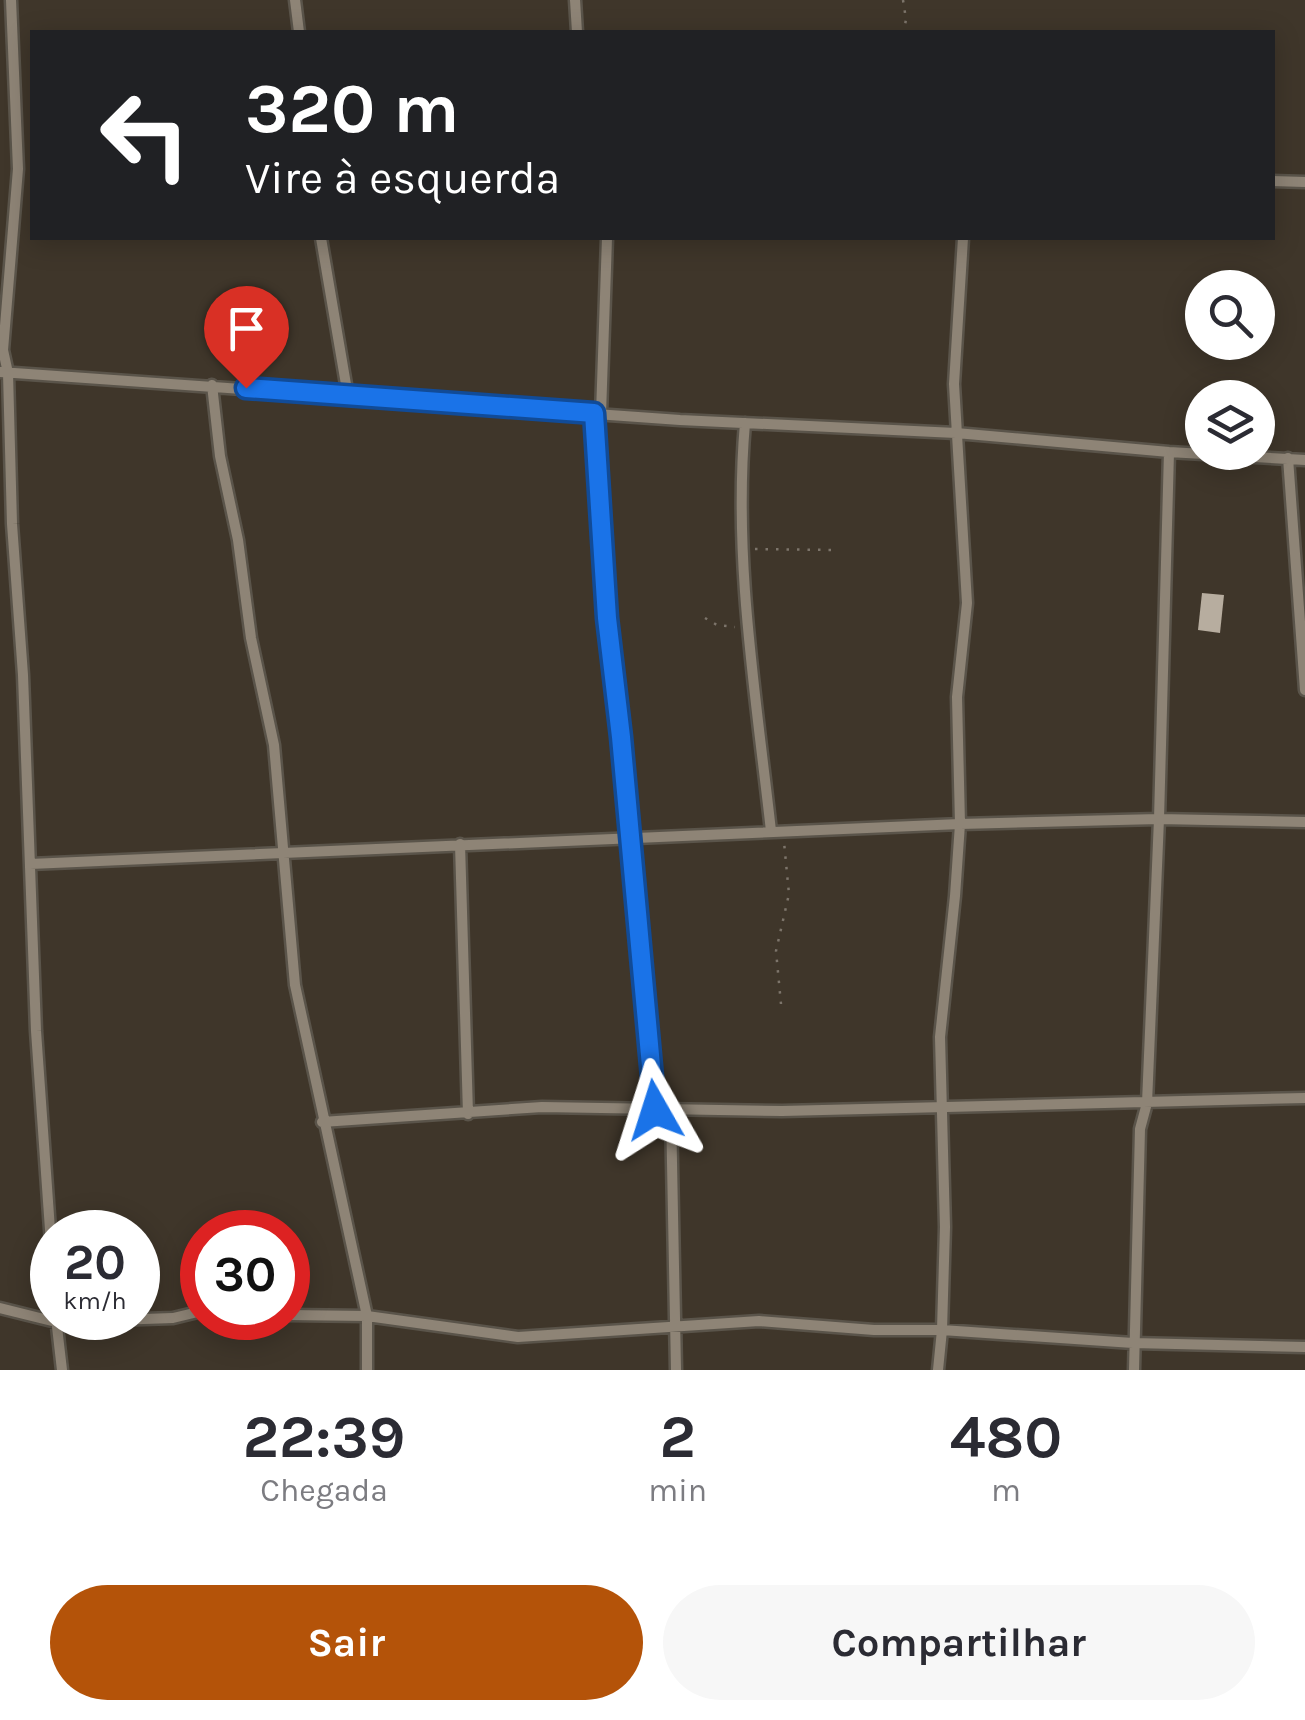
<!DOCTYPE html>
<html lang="pt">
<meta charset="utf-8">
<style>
body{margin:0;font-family:Karla,sans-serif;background:#f7f7f7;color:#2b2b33;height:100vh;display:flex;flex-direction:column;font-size:38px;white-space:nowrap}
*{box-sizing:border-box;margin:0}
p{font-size:32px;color:#7c7c81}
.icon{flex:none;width:55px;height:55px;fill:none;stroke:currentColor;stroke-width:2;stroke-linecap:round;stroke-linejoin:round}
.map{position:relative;height:1370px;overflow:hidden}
.drawer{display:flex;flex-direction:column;background:#fff;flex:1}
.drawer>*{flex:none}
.top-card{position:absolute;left:30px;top:30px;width:1245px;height:210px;border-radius:0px;box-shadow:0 5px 25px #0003;background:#202124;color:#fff;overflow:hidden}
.tools{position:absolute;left:1185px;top:270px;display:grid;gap:20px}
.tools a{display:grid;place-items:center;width:90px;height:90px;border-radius:50%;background:#fff;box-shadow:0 5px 25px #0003;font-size:50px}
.speed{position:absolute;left:30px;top:1210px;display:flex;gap:20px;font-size:50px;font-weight:700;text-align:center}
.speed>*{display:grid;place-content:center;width:130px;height:130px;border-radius:50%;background:#fff;box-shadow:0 5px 25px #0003;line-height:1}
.speed small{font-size:25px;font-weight:400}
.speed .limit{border:15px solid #d22;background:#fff;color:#111}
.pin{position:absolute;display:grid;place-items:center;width:85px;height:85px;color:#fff;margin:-102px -42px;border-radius:50% 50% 50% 0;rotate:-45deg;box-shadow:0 0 10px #0007}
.pin .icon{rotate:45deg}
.me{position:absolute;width:110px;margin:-55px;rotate:354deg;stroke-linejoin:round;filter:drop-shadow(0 0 8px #0008)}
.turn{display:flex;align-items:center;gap:35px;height:210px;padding:0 50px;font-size:45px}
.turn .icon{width:130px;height:130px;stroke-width:2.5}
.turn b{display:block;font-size:70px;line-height:85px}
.eta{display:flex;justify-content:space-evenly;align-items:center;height:170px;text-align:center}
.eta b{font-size:60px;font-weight:700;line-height:70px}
.button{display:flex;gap:20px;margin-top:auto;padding:20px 50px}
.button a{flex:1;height:115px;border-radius:60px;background:#b45309;color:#fff;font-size:40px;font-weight:700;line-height:115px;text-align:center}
.button a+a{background:#f7f7f7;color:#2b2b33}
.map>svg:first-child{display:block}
</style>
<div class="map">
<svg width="1305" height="1370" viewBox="0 0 1305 1370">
<rect width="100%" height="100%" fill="#3f362a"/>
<path fill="#b7ad9f" d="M1202,593L1224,595L1220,633L1198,630Z"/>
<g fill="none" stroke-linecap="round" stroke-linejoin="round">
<g stroke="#5a544a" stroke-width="15">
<path id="minor" d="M11,0L18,169L3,350L8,373L12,524L23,675L36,1031L52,1258
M295,0L299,32
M575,0L577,32
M1272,181L1305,182
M321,238L348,396
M0,372L680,420L956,433L1169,452L1305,460
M212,385L220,456L238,540L251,638L274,745L295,985L367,1316V1370
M593,413L607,619L621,737L655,1110
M601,414L607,238
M745,423C733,559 756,696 771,831
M1288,458L1305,690
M460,844L468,1114
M30,864L960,824L1159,819L1305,822
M671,1110L676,1370
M322,1122L542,1107L782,1111L1305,1098
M0,1308L56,1322L173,1318L202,1311
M288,1315L367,1316L518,1337L759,1321L874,1330H942L1133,1343L1305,1347
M56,1318L62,1370
M938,1370L942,1330L945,1227L940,1037L955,896L960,824L957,697L967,603L954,384L963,238
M1134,1370L1140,1129L1147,1103L1159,819L1169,452"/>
</g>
<path stroke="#7d756b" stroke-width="2.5" stroke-dasharray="2.5 8" stroke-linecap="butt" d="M903,0L906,19L904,32
M755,549L833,550
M705,618L717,625L735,627
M781,1004L776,951L789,894L784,842"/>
<use href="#minor" stroke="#8e8476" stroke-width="10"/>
</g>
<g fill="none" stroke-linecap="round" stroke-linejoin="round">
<g stroke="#114b97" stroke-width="25">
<path id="route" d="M246,388L594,413L607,618L621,737L655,1110"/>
</g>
<use href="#route" stroke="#1a73e8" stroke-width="18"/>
</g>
</svg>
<div class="tools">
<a><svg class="icon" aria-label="search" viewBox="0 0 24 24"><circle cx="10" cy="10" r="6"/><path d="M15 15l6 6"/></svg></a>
<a><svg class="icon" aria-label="layers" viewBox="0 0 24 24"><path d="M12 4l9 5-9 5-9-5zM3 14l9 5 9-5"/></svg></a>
</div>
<div class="speed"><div>20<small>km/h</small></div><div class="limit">30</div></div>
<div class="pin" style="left:246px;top:388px;background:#d93025"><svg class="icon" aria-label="arrive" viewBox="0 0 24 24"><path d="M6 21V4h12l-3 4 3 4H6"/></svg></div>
<svg class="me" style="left:655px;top:1110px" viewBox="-20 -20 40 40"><path d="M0-17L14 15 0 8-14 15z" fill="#1a73e8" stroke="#fff" stroke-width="4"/></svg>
<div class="top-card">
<div class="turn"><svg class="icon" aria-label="left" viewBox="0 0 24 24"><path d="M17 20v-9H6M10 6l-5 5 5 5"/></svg><div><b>320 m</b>Vire à esquerda</div></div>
</div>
</div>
<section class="drawer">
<div class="eta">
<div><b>22:39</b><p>Chegada</p></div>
<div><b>2</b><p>min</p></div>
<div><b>480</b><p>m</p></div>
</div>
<div class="button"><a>Sair</a><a>Compartilhar</a></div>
</section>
